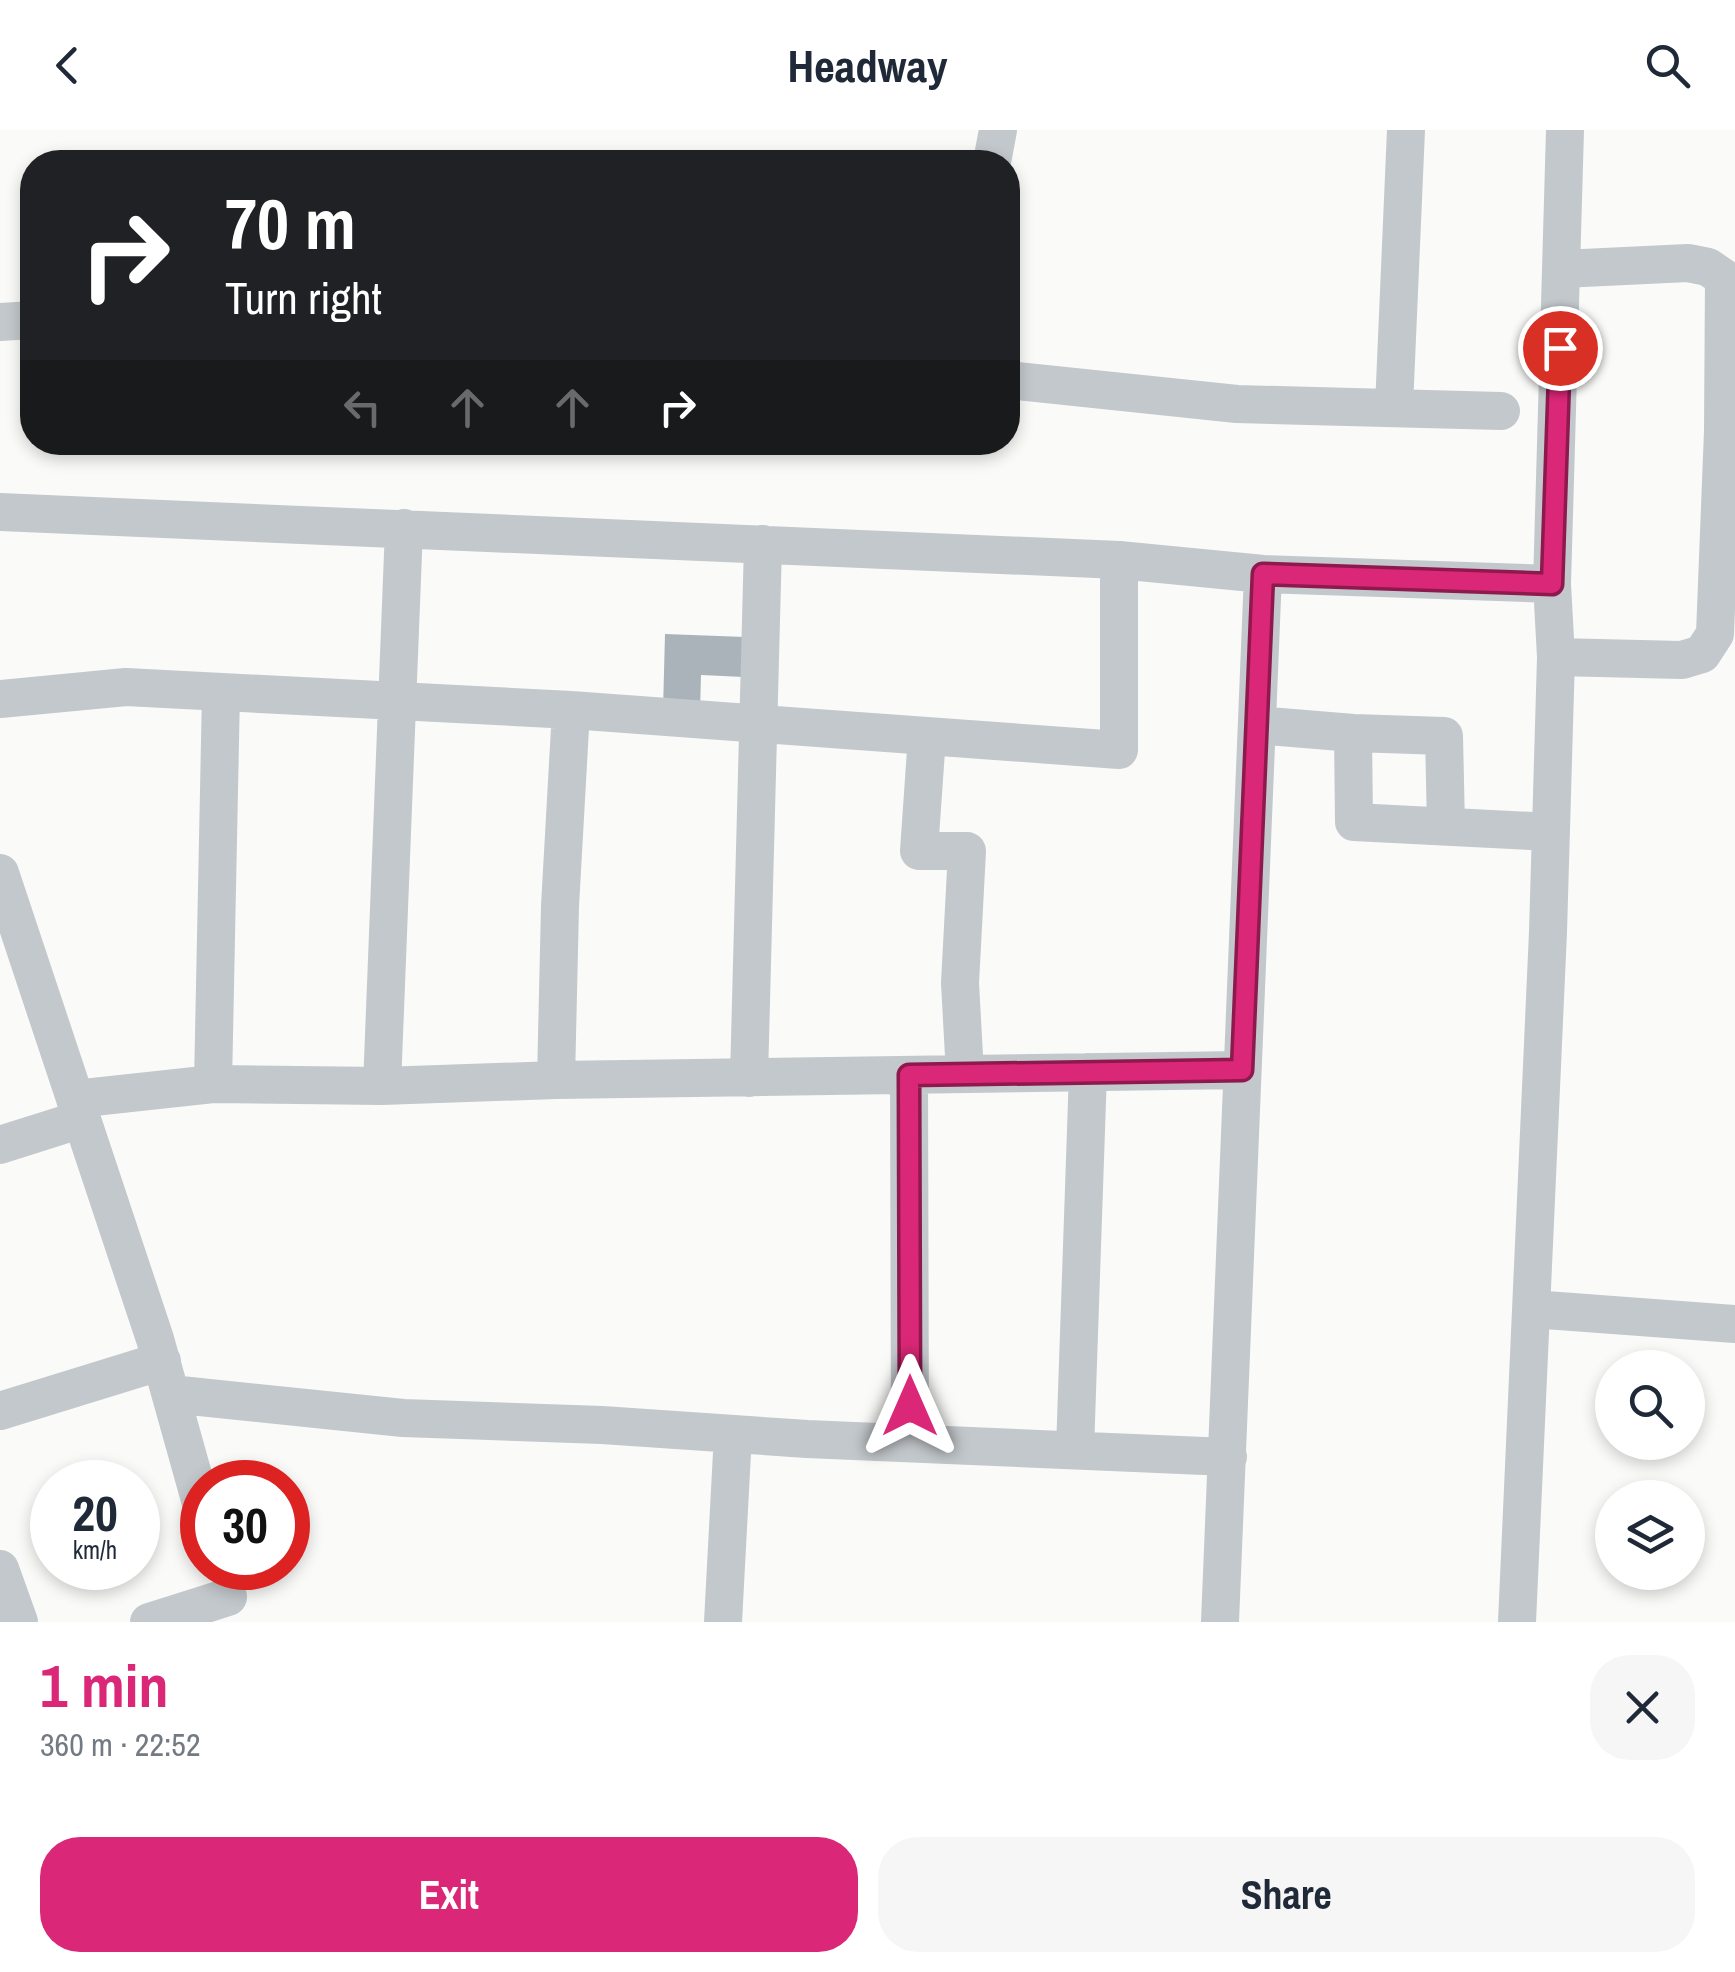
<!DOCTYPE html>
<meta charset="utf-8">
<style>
body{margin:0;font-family:"Archivo Narrow",sans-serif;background:#f6f6f7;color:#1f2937;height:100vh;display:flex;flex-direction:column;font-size:38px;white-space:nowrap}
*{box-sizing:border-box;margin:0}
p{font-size:32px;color:#747a83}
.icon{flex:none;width:55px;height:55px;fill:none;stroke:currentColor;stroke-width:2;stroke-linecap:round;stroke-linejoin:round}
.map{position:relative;height:1492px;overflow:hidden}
.side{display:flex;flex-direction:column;background:#fff;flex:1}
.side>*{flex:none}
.hud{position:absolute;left:20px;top:20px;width:1000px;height:305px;border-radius:40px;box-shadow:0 5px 15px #0003;background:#202124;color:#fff;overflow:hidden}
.controls{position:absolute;left:1595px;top:1220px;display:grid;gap:20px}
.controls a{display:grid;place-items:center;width:110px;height:110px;border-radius:50%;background:#fff;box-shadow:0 5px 15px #0003;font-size:50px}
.speed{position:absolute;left:30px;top:1330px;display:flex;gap:20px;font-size:50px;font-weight:700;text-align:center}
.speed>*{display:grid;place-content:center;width:130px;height:130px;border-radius:50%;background:#fff;box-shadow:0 5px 15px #0003;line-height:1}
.speed small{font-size:25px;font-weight:400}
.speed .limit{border:15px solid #d22;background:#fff;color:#111}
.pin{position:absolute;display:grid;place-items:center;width:85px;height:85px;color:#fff;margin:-42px;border:5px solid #fff;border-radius:50%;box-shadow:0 2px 10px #0007}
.me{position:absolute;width:110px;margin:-55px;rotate:0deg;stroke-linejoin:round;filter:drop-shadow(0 0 8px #0008)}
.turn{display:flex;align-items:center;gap:35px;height:210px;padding:0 40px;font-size:45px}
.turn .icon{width:130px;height:130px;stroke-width:2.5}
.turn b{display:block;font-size:70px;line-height:85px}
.lanes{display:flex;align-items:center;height:95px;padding:0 40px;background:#0003;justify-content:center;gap:50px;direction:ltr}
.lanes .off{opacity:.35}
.round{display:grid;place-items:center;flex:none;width:105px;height:105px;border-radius:40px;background:#f6f6f7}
.summary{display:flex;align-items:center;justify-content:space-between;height:170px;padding:0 40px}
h1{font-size:60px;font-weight:700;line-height:75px;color:#db2777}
.primary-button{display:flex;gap:20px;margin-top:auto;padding:20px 40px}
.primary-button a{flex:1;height:115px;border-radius:40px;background:#db2777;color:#fff;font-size:40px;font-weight:700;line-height:115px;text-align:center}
.primary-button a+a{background:#f6f6f7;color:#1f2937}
header{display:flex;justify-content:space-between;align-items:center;height:130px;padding:0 40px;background:#fff;font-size:45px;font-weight:700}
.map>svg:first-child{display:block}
</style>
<header><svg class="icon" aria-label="back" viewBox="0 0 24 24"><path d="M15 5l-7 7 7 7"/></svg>Headway<svg class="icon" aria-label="search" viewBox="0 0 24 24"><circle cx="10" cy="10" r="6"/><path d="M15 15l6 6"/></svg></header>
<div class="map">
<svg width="1735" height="1492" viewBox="0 0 1735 1492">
<rect width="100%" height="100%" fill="#fafaf8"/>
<path fill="#aab3b9" d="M665,504L745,507L744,547L701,545L700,581L663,580Z"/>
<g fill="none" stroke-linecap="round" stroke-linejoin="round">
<path stroke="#c3c8cc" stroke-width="38" d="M992,32L998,0
M0,192L32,190
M1008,250L1237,274L1501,281
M1394,277L1406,0
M0,382L1119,430L1263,444L1552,454
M1556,527L1682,530L1702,524L1715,504L1723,301L1724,148L1708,137L1688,133L1562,139
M0,569L126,557L571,580L1119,620V430
M1257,595L1353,603L1444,606L1446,696
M1353,603L1354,692L1551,702
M927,606L919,721H967L960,853L965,944
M0,743L155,1209L202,1377
M909,945L910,1313
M749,948L763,414
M556,950L560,776L571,580
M213,954L221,563
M382,956L404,398
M75,969L213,954L382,956L556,950L1242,940
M0,1015L82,989
M1532,1179L1735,1194
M171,1264L403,1288L602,1295L807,1309L1228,1327
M0,1281L162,1231
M1075,1320L1088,942
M0,1439L19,1492
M149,1492L228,1467
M723,1492L733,1304
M1220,1492L1263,444
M1517,1492L1548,802L1556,527L1552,454L1565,0"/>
</g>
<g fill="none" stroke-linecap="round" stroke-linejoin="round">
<g stroke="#8e194d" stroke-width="25">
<path id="route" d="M910,1276L909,945L1242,940L1263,444L1552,454L1560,218"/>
</g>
<use href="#route" stroke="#db2777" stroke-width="18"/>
</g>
</svg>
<div class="controls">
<a><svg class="icon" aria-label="search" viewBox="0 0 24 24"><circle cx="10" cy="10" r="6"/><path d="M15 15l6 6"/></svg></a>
<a><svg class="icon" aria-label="layers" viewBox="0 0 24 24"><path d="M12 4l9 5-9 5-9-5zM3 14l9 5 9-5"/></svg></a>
</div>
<div class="speed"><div>20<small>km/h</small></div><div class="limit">30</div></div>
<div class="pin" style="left:1560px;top:218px;background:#d93025"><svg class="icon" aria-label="arrive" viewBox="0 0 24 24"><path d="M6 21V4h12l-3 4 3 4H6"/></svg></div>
<svg class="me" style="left:910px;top:1276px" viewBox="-20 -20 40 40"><path d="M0-17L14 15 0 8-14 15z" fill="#db2777" stroke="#fff" stroke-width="4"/></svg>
<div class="hud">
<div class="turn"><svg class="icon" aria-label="right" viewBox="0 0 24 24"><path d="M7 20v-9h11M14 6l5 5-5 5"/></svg><div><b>70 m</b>Turn right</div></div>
<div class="lanes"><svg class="icon off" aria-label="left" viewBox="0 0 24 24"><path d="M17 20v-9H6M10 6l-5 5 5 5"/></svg><svg class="icon off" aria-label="ahead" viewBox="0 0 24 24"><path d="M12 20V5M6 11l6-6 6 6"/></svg><svg class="icon off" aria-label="ahead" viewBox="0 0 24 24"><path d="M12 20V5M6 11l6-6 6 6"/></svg><svg class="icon" aria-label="right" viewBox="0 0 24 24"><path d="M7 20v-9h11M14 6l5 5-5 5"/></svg></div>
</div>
</div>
<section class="side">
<div class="summary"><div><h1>1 min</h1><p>360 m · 22:52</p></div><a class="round"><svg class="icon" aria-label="close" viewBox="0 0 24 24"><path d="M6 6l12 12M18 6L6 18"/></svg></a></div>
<div class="primary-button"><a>Exit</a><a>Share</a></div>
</section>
